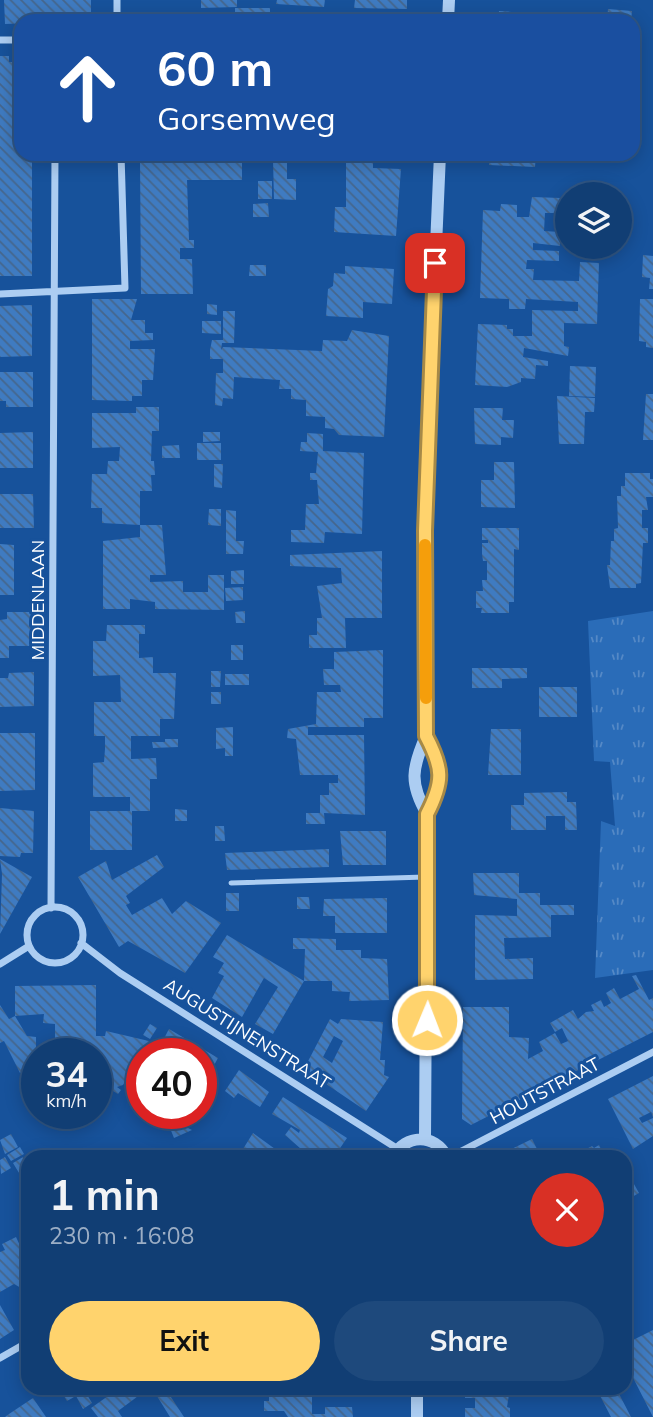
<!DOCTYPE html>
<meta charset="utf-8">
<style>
body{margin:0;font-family:Mulish,sans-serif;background:#1e497c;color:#f1f3f6;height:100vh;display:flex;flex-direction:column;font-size:26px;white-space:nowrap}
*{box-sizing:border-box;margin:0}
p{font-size:23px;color:#9caec5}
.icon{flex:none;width:38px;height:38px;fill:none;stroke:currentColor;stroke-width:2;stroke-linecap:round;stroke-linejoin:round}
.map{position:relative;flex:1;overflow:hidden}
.details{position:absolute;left:21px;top:1150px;width:611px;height:245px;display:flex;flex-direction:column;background:#113e74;border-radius:21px;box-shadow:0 4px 18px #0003,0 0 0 2px #305786}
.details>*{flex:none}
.top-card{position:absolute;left:14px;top:14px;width:626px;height:147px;border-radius:21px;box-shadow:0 4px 18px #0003,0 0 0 2px #305786;background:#1a4fa0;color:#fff;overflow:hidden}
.buttons{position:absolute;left:555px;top:182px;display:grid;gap:14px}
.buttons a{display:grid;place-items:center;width:77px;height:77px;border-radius:50%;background:#113e74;box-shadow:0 4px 18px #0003,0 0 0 2px #305786;font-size:35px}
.speed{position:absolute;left:21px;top:1038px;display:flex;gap:14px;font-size:35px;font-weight:700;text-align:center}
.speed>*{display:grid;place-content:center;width:91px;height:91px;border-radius:50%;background:#113e74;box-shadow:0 4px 18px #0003,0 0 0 2px #305786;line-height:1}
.speed small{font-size:18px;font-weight:400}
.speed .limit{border:10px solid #d22;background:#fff;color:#111}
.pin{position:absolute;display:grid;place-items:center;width:60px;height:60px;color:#fff;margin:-30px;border-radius:14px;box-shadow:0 4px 10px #0006}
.me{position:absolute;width:77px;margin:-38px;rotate:1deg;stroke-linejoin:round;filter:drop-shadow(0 0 5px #0008)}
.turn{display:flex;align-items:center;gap:24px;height:147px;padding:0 28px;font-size:32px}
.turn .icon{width:91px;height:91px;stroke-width:2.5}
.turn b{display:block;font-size:49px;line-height:60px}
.round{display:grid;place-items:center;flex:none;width:74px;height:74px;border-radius:37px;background:#1e497c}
.summary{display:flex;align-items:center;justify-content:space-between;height:119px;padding:0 28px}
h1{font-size:42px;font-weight:700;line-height:52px}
.primary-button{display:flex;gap:14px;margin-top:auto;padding:14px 28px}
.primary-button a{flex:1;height:80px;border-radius:42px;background:#ffd36d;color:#111;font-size:28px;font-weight:700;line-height:80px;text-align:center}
.primary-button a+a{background:#1e497c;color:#f1f3f6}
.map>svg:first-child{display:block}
</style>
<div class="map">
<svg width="653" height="1417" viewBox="0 0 653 1417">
<defs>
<pattern id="grass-tufts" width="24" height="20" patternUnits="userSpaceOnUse" patternTransform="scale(1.75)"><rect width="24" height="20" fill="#2a6cb8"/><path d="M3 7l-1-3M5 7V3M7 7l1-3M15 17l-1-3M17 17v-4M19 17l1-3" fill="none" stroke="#5589c6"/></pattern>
<pattern id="building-back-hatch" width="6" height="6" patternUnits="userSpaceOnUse" patternTransform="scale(1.75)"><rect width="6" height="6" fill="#3f7bc1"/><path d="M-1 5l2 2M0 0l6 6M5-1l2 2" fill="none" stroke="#45668c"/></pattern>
</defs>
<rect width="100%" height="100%" fill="#17529b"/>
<path fill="url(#grass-tufts)" d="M653,611V970L595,978L601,821L615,826L610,762L594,761L588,621Z"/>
<path fill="url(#building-back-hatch)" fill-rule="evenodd" d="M4,0H91V21L5,24Z
M201,0H237V7L201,8Z
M277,0H325L324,7L276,4Z
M355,0H407V9L354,8Z
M235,8H270V17H235Z
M608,9L632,11L631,21H607Z
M499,11L569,16L568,21H498Z
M168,18H213V21H168Z
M0,56H9V62H21V154H32V276H0Z
M490,154H536L535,167L489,165Z
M346,159H373V168L401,169L396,236L334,232L335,207H346Z
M140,160H242V180H187L189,240H194V248H180V259H192L193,294H141Z
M273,160H287V179H296V200L274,199Z
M258,181H272V199H258Z
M603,186L617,188V194H602Z
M532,197L561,198L560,213H545L544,231L560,232V246L533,243V250L559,251V261L527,260L526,269H534L533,280L579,281L580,262L599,263L597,324L564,323V346L569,347L568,356L524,348L523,357L548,361V366L536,365L535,379L521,378V382L507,387L475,385L478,324L507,325V329H513V336H532V310L578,311V302L526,299L525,309H509V299L480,298L483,210L500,211L501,204L517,205V217H529Z
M268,203L269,217H253V204Z
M643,255L653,256V289H649L650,278L642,277Z
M250,265H266V276H249Z
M345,266L394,269L392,304L363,302V318L326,316L328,289L333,286L334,273L345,274Z
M92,299H137L131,320H145V333H153V340L130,341V349H155L153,380H142V396H132V401L92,400Z
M640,299H653V348L646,347V342L639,341Z
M207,304L217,305V315L207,314Z
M32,305V356L0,357V306Z
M223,311H235L234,343H222L221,350L223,347L322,351L323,340L347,341L352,330L389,336L384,437L339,435L334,429L325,428V417L306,416V400L291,399V389H279L280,380L234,377L233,399L223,398L222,406L215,405L216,373H223V359H210V350L212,340H223Z
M202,321H221V334L202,333Z
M570,366L596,367L595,397L569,396Z
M0,372H33V407H6V401H0Z
M646,394H653V440H643Z
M557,396L595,398L594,412H585L584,444H559Z
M136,407H159V431H152L151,461H154L155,475H151L152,491H140V525L102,523V508H91L92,474H107L108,461H119L120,447L92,448V413H136Z
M474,408H503L502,420H514L513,438L501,437V445L475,444Z
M33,432V468H0V433Z
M203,432H220V441L203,442Z
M307,433L323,434V451L364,453L362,534L325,532L324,543L291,542V530H305L306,504H319L317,480H310V473H316L318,452L300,451L301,442H307Z
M197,443H221V460H197Z
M179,445L180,458H162V446Z
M494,462H514L515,508L481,507V480H494Z
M214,464H223L222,488L214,487Z
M625,473H650V479H653V497H646L648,510H642V528H648V543H643L641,583L636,584V588H610L607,565H610L611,541H614V529L618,528L617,496H621V486H625Z
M0,494H33L34,528H0Z
M209,509H221V526L208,525Z
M226,510L236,511V541H244L243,554H226Z
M140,525H162L166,575H150V582L183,581V592H208V575H224V610L155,609V602L130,599V609H103V541L140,537Z
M482,528H519V550L514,549V602H509V613H481L482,608H476V591H483L482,580H487V561H483L482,554V543H488V540H482Z
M0,544L14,545V595H0Z
M382,551V618H345L346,648H309V635H317V618H322L317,586L342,583L341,568L290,566V555Z
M244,570V584H231V571Z
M243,587V600L226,601L225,588Z
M245,611V623H236L235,612Z
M7,612H34V646H9V658H0V620L7,619Z
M107,625H145V634H139V658L153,657V673H176L174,719H160V736H131V759L156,758L157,779H150V811H130V797H93V763L104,762L105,749V736H94V702H121L120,675L93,676V641H106Z
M231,645H243V660H231Z
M383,650V718H364V727H308V735H364L365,815L324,813L325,824H306V813H320V795H329V783H338V775H300L296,739L287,738L288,729L316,724L317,692H341L340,685H324L323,669H334V652Z
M472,668H527V678L502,679V688H472Z
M211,671H221L220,687H211Z
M34,672V706L0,707V678H8L9,673Z
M225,674H249V685H225Z
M539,687H577V717H539Z
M211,692H221V704H211Z
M233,727V756H225V748L216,749V728Z
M491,729H521V775H488Z
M0,733H35V790L0,791Z
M165,739H178V747L153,748L152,742H165Z
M567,792V802H576L577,830H565V816H546V830H511V805H524V793Z
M0,808L34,811L33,853H21L20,857L0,856Z
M175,809L187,810V821H175Z
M90,811H132V850H90Z
M215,826H224L225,841H215Z
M340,831H386V865H343Z
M329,849V867L227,870L225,853Z
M157,855L164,867L126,896L130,903L126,905L132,915L162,898L172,914L186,901L221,923L185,973L128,941L119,947L78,877L106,861L112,880Z
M0,859L32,877L0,934L2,874Z
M473,873H519V893H540V905H574V915H551V937L504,938L505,959L533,958V979L475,980V915L517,916V899L474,895Z
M226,893H239V911H226Z
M297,897H309L310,909H297Z
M387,898V933H335V916H323L324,899Z
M227,935L304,981L273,1034L255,1024L278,987L264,978L242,1017L212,998L224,976L218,973L224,963L213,957Z
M293,938L336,939V950H361V958L387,959L389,1000L349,1001L350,992L332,991V981H304L305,949H293Z
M636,975L649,1000L653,998V1032L471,1125L462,1119L463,1007H509V1037L529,1038L528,1059L543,1051L539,1042L555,1033L561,1044L568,1041L562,1028L555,1032L550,1023L573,1010L578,1019L586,1012L594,1011L591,1005L601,1000L604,1007L611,1003L606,993L614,988L620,999L639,989L632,976Z
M96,985V1036H105L106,1031L149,1041L123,1085L117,1087L121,1090L118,1094L110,1089L112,1082L97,1077L96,1054H55V1024L43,1023L44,1014L15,1016V986Z
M0,1005L9,1019L15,1016L27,1036L36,1037V1064L20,1073L4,1041L0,1043Z
M330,1019L338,1024L341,1019L383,1022L380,1060H385L384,1075L389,1077L366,1111L304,1069ZM334,1036L343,1041L332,1063L323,1057Z
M150,1024L157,1028L150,1039L143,1035Z
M169,1029L218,1058L201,1089V1054H150L157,1041L161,1044Z
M239,1070L269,1092L260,1107L238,1093L234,1098L225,1091Z
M653,1076V1117L651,1112L639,1118L642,1123L653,1118V1136L633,1149L608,1099Z
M283,1097L347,1138L334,1157H302L298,1154L301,1149L285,1135L291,1127L299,1133L300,1130L272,1114Z
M168,1113H188L182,1125L192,1130L174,1138L166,1118Z
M253,1133L282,1154L277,1157H238Z
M11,1134L18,1147L5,1154L0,1140Z
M532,1139L541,1157H495Z
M599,1145L605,1157H572L592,1146L594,1148Z
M20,1147L24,1154L11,1161L7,1155Z
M5,1157L11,1168L1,1174L0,1160Z
M23,1157L28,1168L19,1173L13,1163Z
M625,1168L639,1193L625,1201Z
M16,1237L23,1252L28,1249V1302L21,1288L14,1284L0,1292V1252L5,1250L2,1244Z
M0,1305L14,1330L0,1339Z
M625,1324L633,1340L653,1330V1417L625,1362Z
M59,1388H83L92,1403L83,1409L76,1396L67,1401Z
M102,1388H149L118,1411L122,1417H98L91,1408L108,1396Z
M152,1388H165L184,1417H170Z
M269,1388H312V1414H325V1407H352L353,1417H288L284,1411H264V1401H269Z
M314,1388H352V1393L314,1392Z
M465,1388H510L507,1407L510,1408V1417H465V1408H475V1398H465Z
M596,1388H616L631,1417H611Z
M33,1398L46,1417H5L9,1414Z"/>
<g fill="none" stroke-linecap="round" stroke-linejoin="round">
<path stroke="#accdf2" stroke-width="5" d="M231,883L425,877"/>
<path stroke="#accdf2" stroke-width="7" d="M117,0V21
M0,40H21
M0,294L125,288L121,154
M27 935a28 28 0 1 1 56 0a28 28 0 1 1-56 0Z
M51,908L55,154
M81,943L120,973L398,1149
M0,964L29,946
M450,1157L653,1052
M0,1358L28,1342"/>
<path stroke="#accdf2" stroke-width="12" d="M448,21L449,0
M427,814C409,783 412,768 426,736L427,453L440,154
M425,1139L427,814C444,781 443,768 426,736
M393,1157C406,1134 434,1133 447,1157
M417,1417V1388"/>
</g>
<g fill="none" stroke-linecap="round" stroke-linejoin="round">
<g stroke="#a68947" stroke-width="18">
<path id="route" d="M427,1020V814C444,781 443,768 426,736L425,531L435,263"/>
</g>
<use href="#route" stroke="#ffd36d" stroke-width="12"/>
<path stroke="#f59e0b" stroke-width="12" d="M425,545L426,698"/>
</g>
<g text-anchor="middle" stroke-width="6" stroke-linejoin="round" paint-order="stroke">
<g font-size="18" fill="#fff" stroke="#17529b">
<text transform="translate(38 600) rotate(-90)" y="6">MIDDENLAAN</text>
<text transform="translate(247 1034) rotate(32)" y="6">AUGUSTIJNENSTRAAT</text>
<text transform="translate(545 1091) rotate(-28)" y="6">HOUTSTRAAT</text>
</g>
</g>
</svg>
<div class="buttons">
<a><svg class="icon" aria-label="layers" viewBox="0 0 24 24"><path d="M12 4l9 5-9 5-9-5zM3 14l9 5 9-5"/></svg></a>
</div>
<div class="speed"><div>34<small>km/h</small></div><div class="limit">40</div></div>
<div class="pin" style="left:435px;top:263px;background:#d93025"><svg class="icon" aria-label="arrive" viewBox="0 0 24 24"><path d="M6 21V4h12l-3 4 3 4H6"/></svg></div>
<svg class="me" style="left:427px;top:1020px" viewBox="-20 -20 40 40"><circle r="17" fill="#ffd36d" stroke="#fff" stroke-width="3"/><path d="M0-11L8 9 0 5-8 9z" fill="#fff"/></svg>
<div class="top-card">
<div class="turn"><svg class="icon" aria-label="ahead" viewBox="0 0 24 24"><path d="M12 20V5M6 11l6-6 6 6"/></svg><div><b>60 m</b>Gorsemweg</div></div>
</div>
<section class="details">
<div class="summary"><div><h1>1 min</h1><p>230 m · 16:08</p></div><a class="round" style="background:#d93025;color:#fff"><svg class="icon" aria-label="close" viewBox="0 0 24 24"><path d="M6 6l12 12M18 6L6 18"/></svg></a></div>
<div class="primary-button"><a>Exit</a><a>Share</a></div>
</section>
</div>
